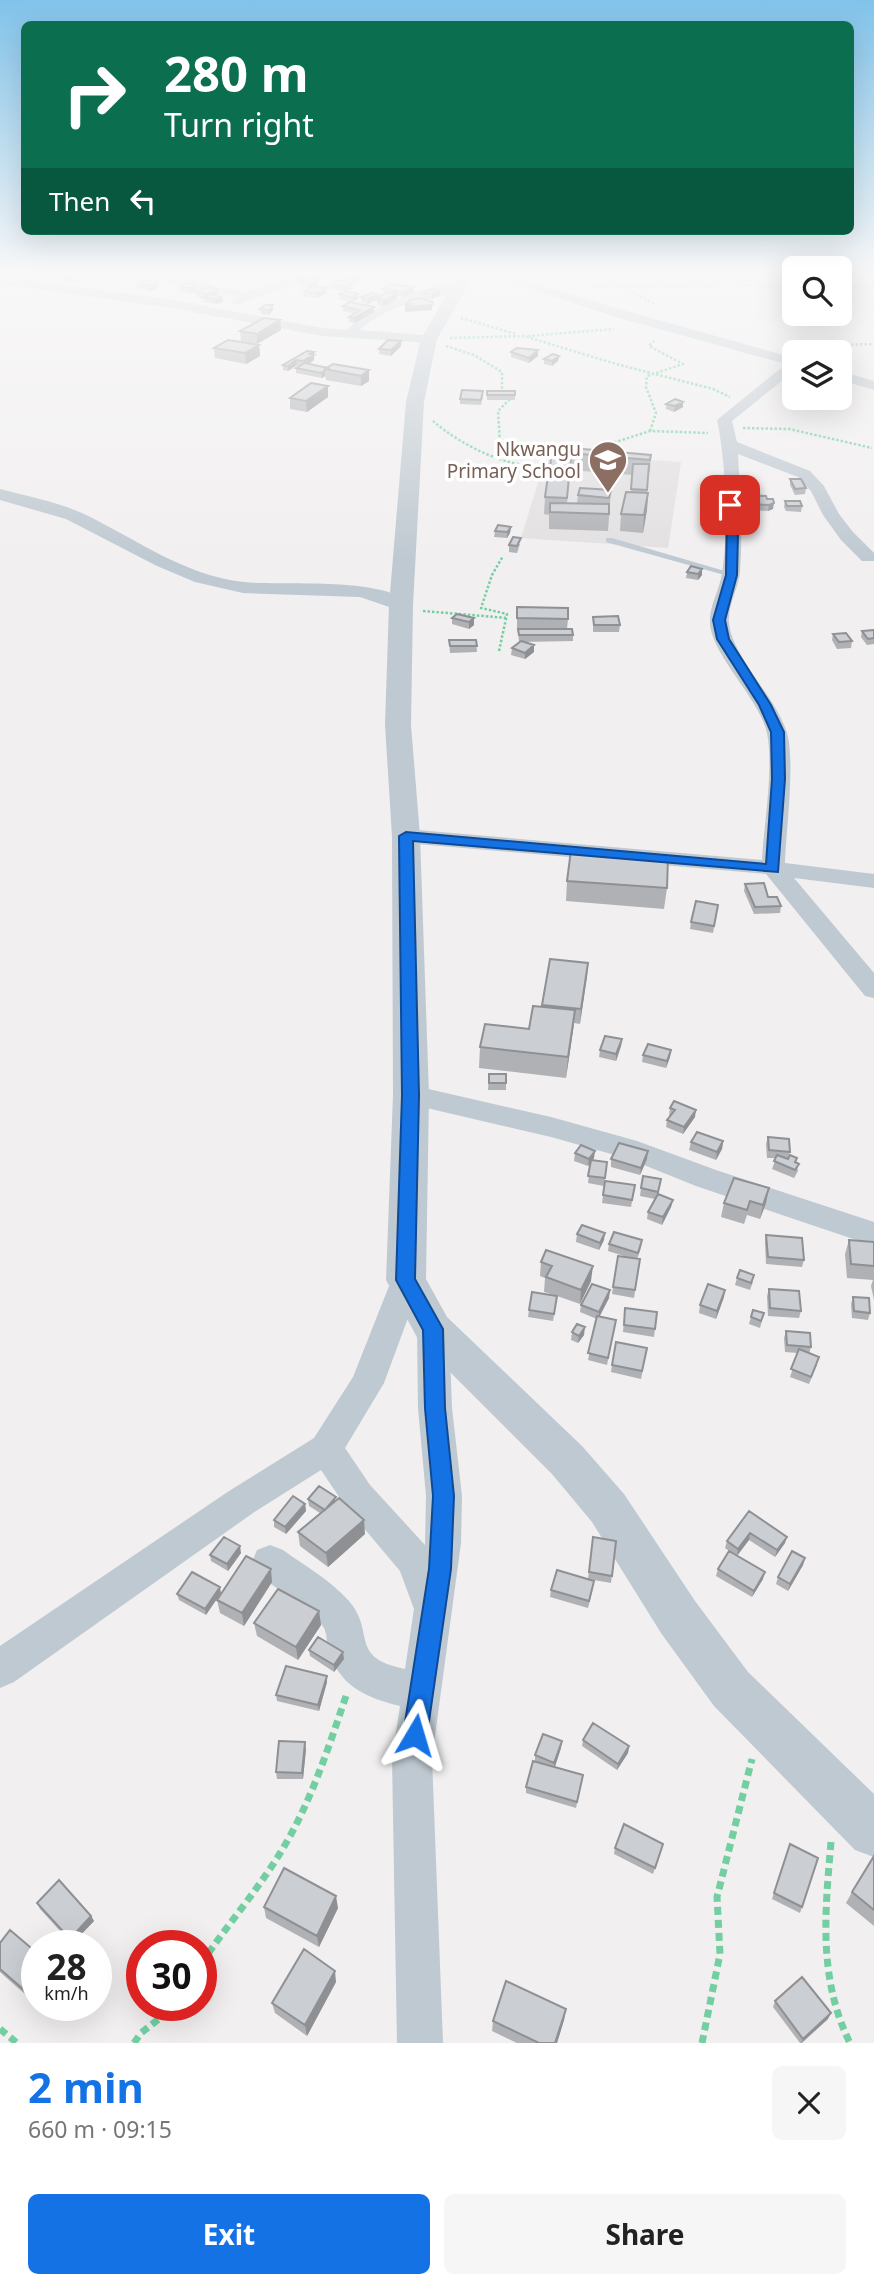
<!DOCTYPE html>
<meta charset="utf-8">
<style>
body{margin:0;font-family:"Noto Sans",sans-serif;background:#f6f6f6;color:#222;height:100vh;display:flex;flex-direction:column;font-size:26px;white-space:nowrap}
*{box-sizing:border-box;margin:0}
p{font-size:23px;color:#767676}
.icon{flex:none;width:38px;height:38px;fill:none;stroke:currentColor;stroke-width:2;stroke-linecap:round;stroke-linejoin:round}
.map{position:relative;height:2043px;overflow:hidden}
.side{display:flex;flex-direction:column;background:#fff;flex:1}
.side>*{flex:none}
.top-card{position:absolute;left:21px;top:21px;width:833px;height:214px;border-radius:10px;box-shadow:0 7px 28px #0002;background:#0b6e4f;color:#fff;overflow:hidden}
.fabs{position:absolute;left:782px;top:256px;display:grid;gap:14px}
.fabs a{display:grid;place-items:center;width:70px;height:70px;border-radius:10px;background:#fff;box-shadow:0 7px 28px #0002;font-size:35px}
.speed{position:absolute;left:21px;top:1930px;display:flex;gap:14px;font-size:35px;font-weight:700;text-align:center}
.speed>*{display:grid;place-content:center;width:91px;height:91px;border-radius:50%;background:#fff;box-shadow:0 7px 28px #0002;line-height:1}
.speed small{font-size:18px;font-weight:400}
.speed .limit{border:10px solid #d22;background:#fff;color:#111}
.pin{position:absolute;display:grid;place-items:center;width:60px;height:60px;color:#fff;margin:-30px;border-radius:14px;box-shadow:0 4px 10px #0006}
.me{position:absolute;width:77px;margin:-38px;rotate:7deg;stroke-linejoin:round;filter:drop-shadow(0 0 5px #0008)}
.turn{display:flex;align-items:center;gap:24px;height:147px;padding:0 28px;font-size:32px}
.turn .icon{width:91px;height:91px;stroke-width:2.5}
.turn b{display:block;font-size:49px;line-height:60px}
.then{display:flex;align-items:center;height:66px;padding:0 28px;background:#0003;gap:14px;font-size:26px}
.round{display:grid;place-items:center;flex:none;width:74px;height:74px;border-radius:10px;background:#f6f6f6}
.head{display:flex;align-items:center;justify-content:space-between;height:119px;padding:0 28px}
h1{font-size:42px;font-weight:700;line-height:52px;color:#1572e5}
.action{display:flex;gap:14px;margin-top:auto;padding:14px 28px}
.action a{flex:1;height:80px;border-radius:10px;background:#1572e5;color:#fff;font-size:28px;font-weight:700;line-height:80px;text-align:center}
.action a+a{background:#f6f6f6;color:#222}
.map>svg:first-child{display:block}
</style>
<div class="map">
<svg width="874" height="2043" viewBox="0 0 874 2043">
<rect width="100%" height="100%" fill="#f1efef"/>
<path fill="#e2e0e1" d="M547,453L681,462L668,548L521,538Z"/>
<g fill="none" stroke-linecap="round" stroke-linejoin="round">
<path stroke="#73cfa1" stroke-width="2.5" stroke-dasharray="2.5 2" stroke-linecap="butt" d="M591,274L623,286L656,305
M734,274H794
M362,277L405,283
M840,286H874
M592,287L794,285
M461,318L516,334
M528,336L614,329
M450,338L524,336L616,364L713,389L730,397
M446,346L474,355L502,372V392L511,398L498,411L501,458
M797,346L874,344
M433,421C460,445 521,477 556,462
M743,428L789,429L872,448
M650,431L656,413L646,387L647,376L683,364L649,346L656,339
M584,452L650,431L708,433
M423,611L507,618
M499,651L507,614L481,608L492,575L503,556"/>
<path stroke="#73cfa1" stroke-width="7" stroke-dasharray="8 5" stroke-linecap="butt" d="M831,1842C825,1912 818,1978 850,2043
M201,1964C227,1925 258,1890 282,1850C311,1802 328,1749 346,1696
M0,2029L17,2043
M134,2043L141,2033L175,2006
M702,2043L720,1954L717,1897L752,1759"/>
<path fill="#bfc9d1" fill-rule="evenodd" d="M606,538H612L735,574L728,576L606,542Z"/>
<path fill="#bfc9d1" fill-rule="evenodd" d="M154,274C187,270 221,296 255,290C274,286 287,273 306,274L285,288L236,305L230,301L237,297L154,280Z
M486,274H504L619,309L794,358V371L732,421L737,442L810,471L824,486L839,514L853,532L874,553V561H862L841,540L823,515L811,491L798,477L738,454C740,493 743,532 740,571C739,588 727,606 729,623C732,656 774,695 786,730C796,756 786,831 785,863L874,874V888L794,878L874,973V998L865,996L766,874L406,843L398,841L395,836L398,831L406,829L762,860C764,824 774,767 767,733C759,697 708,652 710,620C710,604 720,589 722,573C729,530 726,462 717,420L786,364L609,315Z
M0,276L172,300L322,328L346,330C364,312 442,272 464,289L462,292C425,300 389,303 360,330L434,336V342L429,343L322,336L172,308L0,284Z
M840,371L874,381V390L840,380Z
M0,489C27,496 57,502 82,513C135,538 184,576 244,582C280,586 388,576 410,605L401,611L360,597L243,593L195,582L157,566L66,519L0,500Z
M411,1085L551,1117L637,1141L716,1170L874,1222V1246L696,1186L629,1159L551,1137L401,1102L397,1095L401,1088Z
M406,1268L417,1271L422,1280L384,1383L345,1448L370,1485L425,1545L426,1496L418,1408L417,1329L422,1320L433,1316L444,1320L449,1329L452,1408L462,1496L461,1543L432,1758L443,2043H397L392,1758L400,1706C367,1698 342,1687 330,1655C326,1647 328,1636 324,1628C313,1609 275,1588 257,1574L252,1562L257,1550L270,1545L283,1550C305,1566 330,1580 348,1600C377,1632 347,1657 405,1669L414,1609L400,1571L346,1507L321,1470L253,1513L14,1682L0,1688V1646L229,1491L314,1438L353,1377L395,1271Z"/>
<path fill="#bfc9d1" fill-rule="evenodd" d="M454,274H470L466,289L437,339L424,402L413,605L411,725L420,836L429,1095L426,1279L447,1317L582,1446L624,1494L695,1601L748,1672L874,1794V1857L855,1850L714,1706L661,1633L592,1522L552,1474L419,1341L386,1280L393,1095L392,836L385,725L389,605L406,402L421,339L450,289Z"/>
</g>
<path fill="#afb1b5" d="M199,274H219V275L212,279L199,276Z
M311,274H330V276L323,280L311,277Z
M343,276L365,279L356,283L343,281Z
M59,277H80L69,283L60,281Z
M297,280L327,288V293L317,298L304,296V291L309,288L297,285Z
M137,283L158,287L151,291L137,288Z
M352,283L353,288L345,291L358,294V299L352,302L339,299V294L345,292L332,289V284Z
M179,287L197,290L190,293L179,292Z
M383,288L414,292L404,297L397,296V299L383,306L377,305V299L368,304L361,302V297L377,294L378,297L386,294L383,293Z
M196,292L218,294L215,296L222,297L223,302L216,304L204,302V299L197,297Z
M424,293L440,295L432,299L424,298Z
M343,306L374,312L355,323L349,322V317L355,314L343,311Z
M260,309L273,310L269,315L261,314Z
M280,320L281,330L257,344L241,341L240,331Z
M401,341V346L391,356L379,354V349Z
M259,345L260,356L246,364L215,358L214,348Z
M314,352V360L309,364L328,368L369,370V381L361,386L326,380L325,376L322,378L296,373V368L299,366L297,365L288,371L283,370V365Z
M511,352L538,356L529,363L511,357Z
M559,356L558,361L552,366L544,364V359Z
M487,391H515V400H487Z
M483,396L481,405L460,404V399Z
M328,397L307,412L290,409V398Z
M666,404L683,407L674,412L666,409Z
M558,452L651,455L650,471L648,477L647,493H648L647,510L643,533L620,531L621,514L631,492L632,475L570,470L567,503H577L578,495L611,490L608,531L549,529V515L544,514L545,497L550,476L551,456H557Z
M790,479L806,488L805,494L795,495L790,485Z
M748,495L767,499L773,509L768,511L748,510L747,501Z
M785,501L802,506L801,512L786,511L784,507Z
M511,527L510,533L507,538L494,537L495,531Z
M520,544L517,553L509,552V545Z
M702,569V575L698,580L686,578L687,572Z
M517,607L568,619L567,629L573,635V641L522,642L534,652L525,659L511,655L512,648L520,642H519L518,631H517Z
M593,617L620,625L619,632H593Z
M452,618H474V625L469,629L452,624Z
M874,630V644L867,645L861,637L862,631Z
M833,634L852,641L851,648L837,649L832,640Z
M449,640H476L477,652L450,653Z
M567,881L667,888L664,909L566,901Z
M745,884L768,897L781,906L780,913L754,914L744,891Z
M718,905L713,933L690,929L691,922Z
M550,959L588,963L580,1024L574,1023L566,1078L479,1068L480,1047L529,1029L542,1006Z
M622,1039L621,1046L616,1061L599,1057L600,1050Z
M671,1050L670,1057L666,1068L642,1062L643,1055Z
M489,1074H506V1090H488Z
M670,1108L695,1117L683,1134L666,1127L667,1120L670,1116H669Z
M768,1137L790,1152L788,1158L796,1162L798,1171L794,1178L772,1169L776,1158H767L766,1144Z
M723,1141L722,1149L716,1160L689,1150L691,1142Z
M575,1153L594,1158L593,1160L607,1162L604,1186L588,1183L590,1163L588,1166L574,1161Z
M611,1159H647L640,1175L611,1167Z
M734,1178L766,1203L760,1219L747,1215L744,1224L721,1217L724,1203Z
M661,1179L658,1194L673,1200L671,1207L662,1225L647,1219L648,1212L655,1199L640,1196L641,1188Z
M605,1181L635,1185L631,1207L602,1203Z
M577,1234L604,1240L599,1250L576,1242Z
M766,1235L804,1260L802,1267L766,1264L765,1242Z
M642,1240L641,1248L637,1259H640L634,1298L612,1294L613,1287L627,1257L608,1251L609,1244Z
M849,1240L874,1242V1300L871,1286L873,1280L847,1278L845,1254Z
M541,1262L591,1281L580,1304L557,1296L553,1321L528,1317L529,1310L554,1295L544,1292L545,1278L540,1276Z
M737,1278L753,1282L750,1290L735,1285Z
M769,1289L801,1311L799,1318L768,1316L767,1296Z
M724,1297L716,1319L699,1313L700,1305Z
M853,1297L870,1313L868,1320L852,1318L851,1304Z
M609,1298L600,1316L616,1320L607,1365L588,1360L597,1319L580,1312L581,1305Z
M625,1308L657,1312L654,1337L623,1332Z
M764,1313L760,1328L749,1324L751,1317Z
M786,1331L811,1347L809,1354L817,1365L809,1384L790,1377L798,1353L785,1352L784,1338Z
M572,1332L584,1335L578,1343L571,1340Z
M647,1348L641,1379L611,1372L612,1365Z
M308,1499L336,1500L365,1534L328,1567L300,1546L298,1532L320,1513L309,1506Z
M305,1504L306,1511L286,1534L274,1527V1520Z
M749,1511L785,1543L775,1557L749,1540L737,1555L763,1579L752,1597L716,1576L718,1569L729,1551L725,1548L727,1541Z
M593,1537L616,1541L611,1583L588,1579Z
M241,1553L228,1571L211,1561L210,1555Z
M805,1558L803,1565L788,1591L776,1584L778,1577Z
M272,1582L244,1626L220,1613L217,1600Z
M220,1587L206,1615L179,1600L177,1594Z
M593,1588L588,1608L550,1597L551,1590Z
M319,1611L321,1625L298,1660L257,1636L254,1623Z
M309,1650L344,1659L334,1672L310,1656Z
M327,1676V1682L319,1711L277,1701L276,1695Z
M583,1740L629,1746L628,1753L617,1770L582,1746Z
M561,1748L555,1767L583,1775L576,1808L526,1793V1787L535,1761V1755Z
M306,1749L303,1779H277L276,1772Z
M663,1844L653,1874L614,1854L615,1848Z
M790,1844L802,1907L800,1913L772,1899Z
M874,1856V1926L846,1903L852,1892Z
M37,1903L91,1916L94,1921L72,1944L40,1909Z
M264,1907L338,1908L319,1947L266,1918Z
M0,1943L27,1996L0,1972Z
M336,1982L307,2036L275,2013L272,2003Z
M775,2001L828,2019L802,2043H800L773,2007Z
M566,2009L564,2020L557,2043H517L492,2031L493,2021Z"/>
<path fill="#8e9094" d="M76,274H80V277L69,283L68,278Z
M212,274H219V275L212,279Z
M278,274H292V277L271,280L270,275Z
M325,274H330V276L323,280V275Z
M365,274V279L356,283V278Z
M318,280V285L310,288V283Z
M158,282V287L151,291L150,286Z
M352,283L353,288L345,292V287Z
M197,285V290L190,293L189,288Z
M413,287L414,292L404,297V292Z
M327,288V293L317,298V293Z
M218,289V294L209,298L206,297V294Z
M440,290V295L432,299V294Z
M358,294V299L352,302L351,297Z
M377,294V299L368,304V299Z
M397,294V299L383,306V301Z
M222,297L223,302L216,304L215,299Z
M273,305V310L269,315V310Z
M432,305V310L405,312V307Z
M374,307V312L355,323L354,318Z
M280,320L281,330L257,344V334Z
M401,341V346L391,356V350Z
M259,345L260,356L246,364L245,353Z
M538,350V356L529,363V358Z
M314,352V360L303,367V361Z
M559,356L558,361L552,366V361Z
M296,360L297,365L288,371V366Z
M369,370V381L361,386V376Z
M325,371V376L322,378L321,373Z
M328,386V397L307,412L306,401Z
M683,402V407L674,412L675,406Z
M648,493L647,510L643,533L644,515Z
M774,503L773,509L768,511L769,505Z
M511,527L510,533L507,538V532Z
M702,569V575L698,580V574Z
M474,618V625L469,629V622Z
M534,645V652L525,659V653Z
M588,963L587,977L580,1024L581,1009Z
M575,1010L573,1031L566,1078L568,1057Z
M622,1039L621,1046L616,1061V1054Z
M671,1050L670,1057L666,1068L667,1061Z
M696,1110L695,1117L683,1134L684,1127Z
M723,1141L722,1149L716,1160L717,1152Z
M595,1151L594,1158L588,1166L589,1159Z
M648,1151L647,1159L640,1175L641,1168Z
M769,1188L766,1203L760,1219L763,1205Z
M673,1200L671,1207L662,1225L663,1217Z
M605,1233L604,1240L599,1250L600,1243Z
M593,1266L591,1281L580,1304L581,1290Z
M610,1290L609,1298L598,1319L599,1312Z
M725,1290L724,1297L716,1319L717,1311Z
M585,1327L584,1335L578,1343L579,1336Z
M305,1504L306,1511L286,1534L285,1527Z
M364,1520L365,1534L328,1567L326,1553Z
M750,1533L749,1540L737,1556L738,1549Z
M787,1537L785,1543L775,1557L777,1550Z
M240,1546L241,1553L228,1571L227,1564Z
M805,1558L803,1565L788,1591L790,1584Z
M271,1569L272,1582L244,1626L242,1613Z
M765,1572L763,1579L752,1597L754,1591Z
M220,1587L221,1593L206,1615L205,1609Z
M319,1611L321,1625L298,1660L296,1647Z
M343,1652L344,1659L334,1672V1665Z
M327,1676V1682L319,1711L318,1705Z
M562,1741L561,1748L554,1769V1763Z
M305,1742L306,1749L303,1779L302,1773Z
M629,1746L628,1753L617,1770L618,1764Z
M336,1896L338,1908L319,1947L317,1936Z
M91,1916L94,1921L72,1944L70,1939Z
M335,1971L336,1982L307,2036L305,2025Z
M37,1974V1983L27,1996L24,1990Z
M566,2009L564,2020L557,2043H555Z
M831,2013L828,2019L801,2043L803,2039Z"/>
<path fill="#cbced3" stroke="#8e9094" stroke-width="2" d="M65,274H76L68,278L59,277Z
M347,274H365L356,278L343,276Z
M305,277L318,280L310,283L297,280Z
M144,280L158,282L150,286L137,283Z
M339,280L352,283L345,287L332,284Z
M186,283L197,285L189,288L179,287Z
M391,284L413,287L404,292L383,288Z
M314,286L327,288L317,293L304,291Z
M208,287L218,289L206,294L196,292Z
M432,289L440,290L432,294L424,293Z
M345,291L358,294L351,297L339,294Z
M390,292L397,294L383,301L377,300L381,298L377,297Z
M371,293L377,294L368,299L361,297Z
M209,294L222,297L215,299L204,297Z
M420,298L433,302L432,305L405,307L410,304H406L410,300Z
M350,302L374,307L354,318L349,317L360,310L343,306Z
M265,305H273L269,310L260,309Z
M264,318L280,320L257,334L240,331Z
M228,340L259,345L245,353L214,348Z
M388,340L401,341L391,350L379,349Z
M517,348L538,350L529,358L511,352Z
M307,351L314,352L310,354L314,355L303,361L296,360L288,366L283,365Z
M553,354L559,356L552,361L544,359Z
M305,363L328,368L325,369V371L321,373L296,368Z
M333,364L369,370L361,376L325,369Z
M311,383L328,386L306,401L290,398Z
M462,390L483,391L481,400L460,399Z
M487,391H515V395H487Z
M675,399L683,402L675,406L666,404Z
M560,447L651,455L650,460L558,452Z
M551,456H571L570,474L550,473Z
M633,464H649L647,490L631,489Z
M548,476L569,477L567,498L545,497Z
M790,479H801L806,488L795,489Z
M580,488L611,490L609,498L578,495Z
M626,492L648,493L644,515L621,514Z
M748,495L766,496L767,499H773L774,503L769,505L749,504Z
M785,501H800L802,506H787Z
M550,503L609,504V514L550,512Z
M498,525L511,527L507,532L495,531Z
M513,537L521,538L517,546L509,545Z
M691,566L702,569L698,574L687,572Z
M517,607L568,608V619L517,618Z
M457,614L474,618L469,622L452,618Z
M618,616L620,625H594L593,617Z
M518,629H572L573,635H519Z
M874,630V638L868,639L862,631Z
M846,633L852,641L839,642L833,634Z
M449,640H476L477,646H450Z
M521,641L534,645L525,653L512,648Z
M571,850L668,857L667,888L567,881Z
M764,883L768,897H777L781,906L755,907L745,884Z
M696,901L718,905L714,926L691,922Z
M550,959L588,963L581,1009L542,1005Z
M533,1006L575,1010L568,1057L480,1047L485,1024L529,1029Z
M605,1036L622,1039L616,1054L600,1050Z
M648,1044L671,1050L667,1061L643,1055Z
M489,1074H506V1083H489Z
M674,1101L696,1110L684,1127L667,1120L675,1110L670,1108Z
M697,1132L723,1141L717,1152L691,1142Z
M768,1137L789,1139L790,1152L769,1150Z
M619,1143L648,1151L641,1168L611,1159Z
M581,1145L595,1151L589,1159L575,1153Z
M777,1155L788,1159L790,1155L797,1158L795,1162L799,1164L795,1170L774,1161Z
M591,1160L607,1162L605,1178L588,1176Z
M643,1176L661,1179L658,1192L641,1188Z
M734,1178L769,1188L763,1205L750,1201L747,1210L724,1203Z
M605,1181L635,1185L632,1200L603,1195Z
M658,1194L673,1200L663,1217L648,1212Z
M582,1225L605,1233L600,1243L577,1234Z
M614,1232L642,1240L638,1253L609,1244Z
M766,1235L802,1238L804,1260L768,1257Z
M849,1240L874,1242V1266L851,1264Z
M546,1250L593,1266L581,1290L546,1277L552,1266L541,1262Z
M618,1256L640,1259L635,1290L613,1287Z
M740,1270L754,1275L751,1283L737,1278Z
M592,1284L610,1290L599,1312L581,1305Z
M708,1284L725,1290L717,1311L700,1305Z
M769,1289L799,1291L801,1311L770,1308Z
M532,1292L557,1296L554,1314L529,1310Z
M853,1297L869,1298L870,1313L854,1311Z
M625,1308L657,1312L655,1329L624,1325Z
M753,1310L764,1313L761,1321L751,1317Z
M597,1316L616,1320L608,1358L588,1353Z
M577,1324L585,1327L579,1336L572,1332Z
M786,1331L810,1333L811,1347L787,1345Z
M616,1342L647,1348L642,1371L612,1365Z
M799,1349L819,1357L811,1377L791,1369Z
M319,1486L336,1497L325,1510L308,1499Z
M293,1496L305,1504L285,1527L274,1520Z
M339,1498L364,1520L326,1553L298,1532Z
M749,1511L787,1537L777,1550L750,1533L738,1549L727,1541Z
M224,1537L240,1546L227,1564L210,1555Z
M593,1537L616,1541L612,1576L589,1572Z
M729,1551L765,1572L754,1591L718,1569Z
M792,1551L805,1558L790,1584L778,1577Z
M246,1556L271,1569L242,1613L217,1600Z
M557,1570L594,1581L589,1601L551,1590Z
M192,1572L220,1587L205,1609L177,1594Z
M278,1589L319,1611L296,1647L254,1623Z
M318,1637L343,1652L334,1665L309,1650Z
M286,1666L327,1676L318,1705L276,1695Z
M593,1723L629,1746L618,1764L583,1740Z
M543,1734L562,1741L554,1763L535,1755Z
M279,1741L305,1742L302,1773L276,1772Z
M533,1761L583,1775L577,1802L526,1787Z
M624,1824L663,1844L655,1868L615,1848Z
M790,1844L818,1858L802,1907L774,1893Z
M874,1856V1910L852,1892Z
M284,1868L336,1896L317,1936L264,1907Z
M59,1880L91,1916L70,1939L37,1903Z
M10,1930L37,1953V1974L24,1990L0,1969V1943Z
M304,1949L335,1971L305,2025L272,2003Z
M802,1977L831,2013L803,2039L775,2001Z
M506,1981L566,2009L555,2043H539L493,2021Z"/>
<linearGradient id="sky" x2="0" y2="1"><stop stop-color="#81c3ea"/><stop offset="0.49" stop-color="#f9f8f8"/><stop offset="1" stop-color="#f9f8f8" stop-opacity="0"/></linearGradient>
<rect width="874" height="560" fill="url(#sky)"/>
<path fill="#1572e5" stroke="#0e4a95" stroke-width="2" d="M727,502L735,505L738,533L737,575L725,620L729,639L771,705L784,732L785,779L778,872L413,841L419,1095L415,1279L443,1329L445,1408L454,1496L451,1569L427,1735L424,1744L415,1748L407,1744L403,1735L429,1569L433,1496L425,1408L423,1330L396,1280L402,1095L399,836L406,832L766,864L772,779L771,732L759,705L717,639L713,620L726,575Z"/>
<defs>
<g id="school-pin" transform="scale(2.0125)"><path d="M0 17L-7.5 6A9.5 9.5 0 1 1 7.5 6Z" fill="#8d6e63" stroke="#fff"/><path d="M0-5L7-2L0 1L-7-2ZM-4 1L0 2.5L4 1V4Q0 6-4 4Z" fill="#fff"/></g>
</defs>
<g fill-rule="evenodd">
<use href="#school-pin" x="608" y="460"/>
</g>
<g text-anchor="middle" stroke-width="7" stroke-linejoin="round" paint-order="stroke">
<g font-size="19" fill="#785e54" stroke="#fff" text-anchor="end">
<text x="581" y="456">Nkwangu<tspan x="581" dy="22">Primary School</tspan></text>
</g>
</g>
</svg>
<div class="fabs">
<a><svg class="icon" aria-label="search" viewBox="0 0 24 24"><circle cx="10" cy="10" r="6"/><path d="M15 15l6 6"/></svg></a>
<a><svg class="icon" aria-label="layers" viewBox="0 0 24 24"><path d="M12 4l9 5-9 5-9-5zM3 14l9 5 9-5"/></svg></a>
</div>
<div class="speed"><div>28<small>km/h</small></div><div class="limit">30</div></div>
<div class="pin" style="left:730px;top:505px;background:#d93025"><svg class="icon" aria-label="arrive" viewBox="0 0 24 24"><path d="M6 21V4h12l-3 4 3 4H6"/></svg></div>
<svg class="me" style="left:415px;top:1735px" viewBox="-20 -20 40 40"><path d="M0-17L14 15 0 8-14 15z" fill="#1572e5" stroke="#fff" stroke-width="4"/></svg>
<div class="top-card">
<div class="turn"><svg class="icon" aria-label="right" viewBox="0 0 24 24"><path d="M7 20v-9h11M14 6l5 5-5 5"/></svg><div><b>280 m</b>Turn right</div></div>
<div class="then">Then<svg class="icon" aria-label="left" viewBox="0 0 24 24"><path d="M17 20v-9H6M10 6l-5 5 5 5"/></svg></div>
</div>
</div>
<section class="side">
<div class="head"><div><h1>2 min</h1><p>660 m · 09:15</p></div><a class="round"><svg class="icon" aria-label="close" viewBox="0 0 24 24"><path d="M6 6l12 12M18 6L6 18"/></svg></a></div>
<div class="action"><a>Exit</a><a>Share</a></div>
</section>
